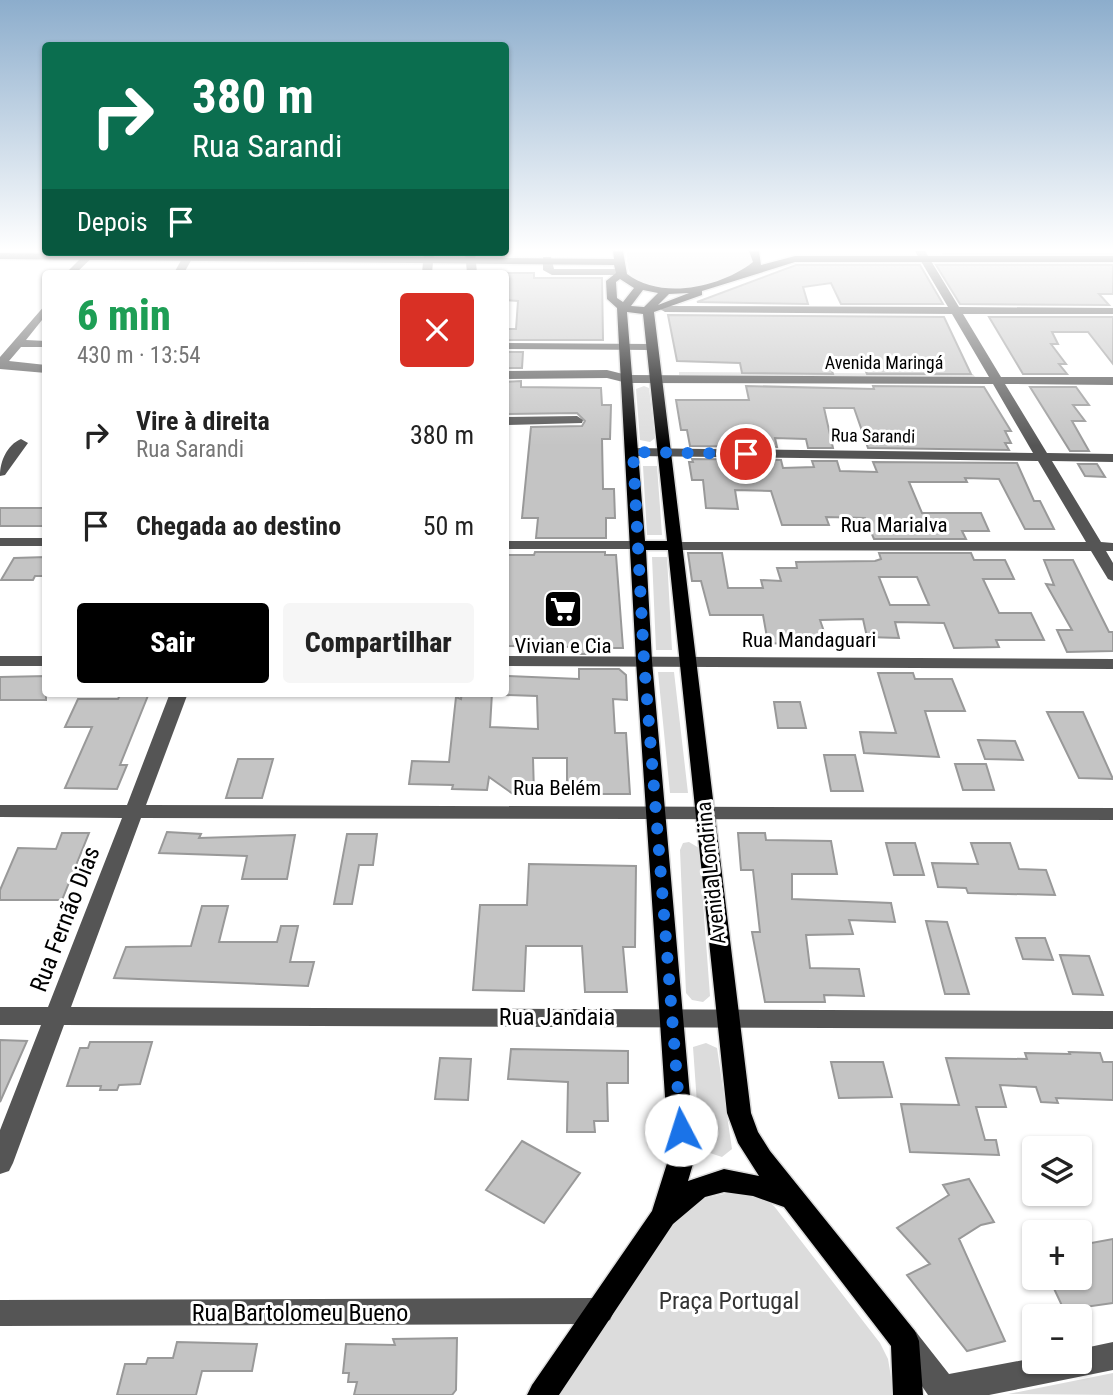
<!DOCTYPE html>
<html lang="pt">
<meta charset="utf-8">
<style>
body{margin:0;font-family:"Roboto Condensed",sans-serif;background:#f6f6f6;color:#222;height:100vh;display:flex;flex-direction:column;font-size:26px;white-space:nowrap}
*{box-sizing:border-box;margin:0}
p{font-size:23px;color:#767676}
.icon{flex:none;width:38px;height:38px;fill:none;stroke:currentColor;stroke-width:2;stroke-linecap:round;stroke-linejoin:round}
.map{position:relative;flex:1;overflow:hidden}
.panel{position:absolute;left:42px;top:270px;width:467px;height:427px;display:flex;flex-direction:column;background:#fff;border-radius:7px;box-shadow:0 2px 5px #0004}
.panel>*{flex:none}
.banner{position:absolute;left:42px;top:42px;width:467px;height:214px;border-radius:7px;box-shadow:0 2px 5px #0004;background:#0b6e4f;color:#fff;overflow:hidden}
.fabs{position:absolute;left:1022px;top:1136px;display:grid;gap:14px}
.fabs a{display:grid;place-items:center;width:70px;height:70px;border-radius:7px;background:#fff;box-shadow:0 2px 5px #0004;font-size:35px}
.pin{position:absolute;display:grid;place-items:center;width:60px;height:60px;color:#fff;margin:-30px;border:4px solid #fff;border-radius:50%;box-shadow:0 2px 7px #0007}
.me{position:absolute;width:77px;margin:-38px;rotate:355deg;stroke-linejoin:round;filter:drop-shadow(0 0 5px #0008)}
.turn{display:flex;align-items:center;gap:24px;height:147px;padding:0 35px;font-size:32px}
.turn .icon{width:91px;height:91px;stroke-width:2.5}
.turn b{display:block;font-size:49px;line-height:60px}
.then{display:flex;align-items:center;height:66px;padding:0 35px;background:#0003;gap:14px;font-size:26px}
.round{display:grid;place-items:center;flex:none;width:74px;height:74px;border-radius:7px;background:#f6f6f6}
.summary{display:flex;align-items:center;justify-content:space-between;height:119px;padding:0 35px}
h1{font-size:42px;font-weight:800;line-height:52px;color:#1e9e55}
.cta{display:flex;gap:14px;margin-top:auto;padding:14px 35px}
.cta a{flex:1;height:80px;border-radius:7px;background:#000;color:#fff;font-size:28px;font-weight:800;line-height:80px;text-align:center}
.cta a+a{background:#f6f6f6;color:#222}
ul{padding:0;list-style:none}
li{display:flex;align-items:center;gap:21px;height:91px;padding:0 35px}
li div{flex:1}
li b{display:block;font-size:26px}
li em{font-style:normal}
.map>svg:first-child{display:block}
</style>
<div class="map">
<svg width="1113" height="1395" viewBox="0 0 1113 1395">
<rect width="100%" height="100%" fill="#fff"/>
<path fill="#dcdcdc" d="M627,251H751L754,262C725,286 679,296 643,282C639,280 632,278 630,273C627,267 627,258 627,251Z
M941,253H1113V257H944Z
M679,372L973,374L975,377L679,375Z
M644,386L649,388L655,438L650,442L640,440L636,389Z
M643,466H657L662,535H647Z
M652,557H667L672,650H656Z
M658,672H674L688,793H670Z
M689,842L699,848L710,996L703,1002L692,1000L686,993L680,850L683,843Z
M706,1043L717,1048L732,1149L722,1157L707,1152L700,1146L693,1047Z
M733,1192L762,1197L774,1206L880,1343L888,1359L894,1395H559L668,1225L697,1200Z
M1113,1373V1395L1008,1394Z"/>
<path fill="#c4c4c4" stroke="#999" stroke-width="2" fill-rule="evenodd" d="M796,265H920L943,304H841L831,283L803,287L808,304L697,302Z
M936,265H1113V294H1099L1109,305L960,304Z
M506,273H534V278H602L603,340H506V329H516L518,301L506,300Z
M668,315L944,317L971,374H867L861,360H828L833,374L742,373L740,363L677,361Z
M989,317H1113V364L1088,332H1052L1058,344H1051L1066,364H1059L1067,374H1023Z
M506,352H523L522,368H506Z
M521,381V387L601,388L602,405H611L610,439H602L603,489H614L615,518H606V538H536L538,518H522L531,427L582,426L585,421L577,413L506,414V382Z
M746,386L874,389L873,386L984,387L1011,431H1005L1011,443H1005L1009,450L868,448L854,408H824L833,448H808L806,439L775,438L777,447L690,446L687,430H681L676,400H749Z
M1030,387H1076L1089,405H1073L1085,421H1072L1089,451H1070Z
M692,459L781,460L783,468L814,467L812,461H837L840,471L877,472L873,462L1017,463L1034,501H1040L1054,529H1025L999,479L965,478L967,482H909L922,513H981L989,531H962L966,539H874L865,518L826,517L829,525H782L771,491L735,490L738,509L706,508L703,480H692L689,462H693Z
M1078,464H1097L1105,477L1085,476Z
M0,508H46V526H0Z
M535,552H605V555H616L623,648H588L597,654H579V647L506,646L507,555H534Z
M688,553H722L728,588H763L761,580L781,581L777,568H797L796,562L875,561L881,559L879,553H971L974,560H1005L1014,579H983L999,613H1031L1044,640H996L999,647L954,648L944,623L895,622L899,638L867,637L863,619L820,620L829,646L768,643L763,615H710L701,581H692ZM879,577H917L929,605H890Z
M46,557V576H35L33,580H1L14,558Z
M1044,560H1073L1109,632H1113V651L1067,652L1057,630H1072L1046,584L1054,585Z
M579,669H619L626,675L627,700L613,699L615,733H626L630,794H567V758H533L534,794H513L489,777L487,790L452,789L453,785L409,784L412,761L449,762L456,697L461,699L462,693H492L490,727L538,729L537,696L506,695V676L579,679Z
M878,673H913L915,679H952L965,711H925L939,757L864,753L860,732L896,733Z
M46,676V700H0V677Z
M121,693H149L120,765H127L117,789L65,788L92,727H65L78,699H118Z
M774,702H800L806,728H778Z
M1047,712H1083L1113,779L1079,778Z
M978,740L1015,741L1023,760L985,759Z
M824,755H855L863,791H831Z
M238,759H273L262,798H226Z
M955,764H986L994,790H963Z
M167,832L201,834L199,838L295,835L287,879H242L247,856L159,853Z
M62,833H89L62,900H0V890L18,848L56,849Z
M738,833H765L766,840L831,841L837,874H792V899L891,903L895,922L849,920L853,934L806,935L810,968L859,969L864,996L824,995L825,1002H765L752,932H760L753,870H741Z
M347,834H377L373,865H359L352,904H334Z
M886,843H915L924,875H894Z
M971,843H1010L1019,869L1046,870L1055,895L968,893L966,888L938,887L932,863L978,864Z
M529,864L636,866L635,947H623L627,992H585L582,946H526L524,991L473,990L480,905H527Z
M202,906H228L219,942H277L281,926H298L290,962H314L308,986L114,978L126,947L191,946Z
M926,921L947,922L969,994H945Z
M1016,938H1045L1053,960L1023,959Z
M1060,955L1089,956L1103,995L1073,994Z
M0,1040L27,1041L0,1102Z
M90,1042H152L140,1084L119,1085L117,1090H100L101,1086H67L80,1048H88Z
M511,1049L628,1051V1083H607L608,1121H594L595,1132H567L568,1082L508,1079Z
M1069,1052L1100,1053L1103,1062H1113V1100L1056,1098L1058,1103L1041,1102L1036,1087L1000,1085L1006,1107H976L985,1140H996L999,1155L910,1152L901,1104L959,1105L946,1058L1027,1059L1025,1053L1070,1054Z
M440,1058L471,1059L468,1100L435,1099Z
M831,1062H883L892,1097L839,1098Z
M522,1141L580,1173L544,1223L486,1190Z
M969,1179L994,1222L981,1225L959,1239L1005,1341L967,1351L907,1275L930,1264L897,1228L949,1195L943,1185Z
M1113,1239V1303L1064,1310L1049,1278H1080V1245Z
M457,1338L456,1390L452,1395H354L357,1382H348L349,1373H343L346,1344L395,1345L393,1339Z
M177,1342L257,1344L252,1371H202L196,1395H117L125,1364H146L148,1358H173Z"/>
<g fill="none" stroke-linecap="round" stroke-linejoin="round">
<g stroke="#dbdbdb" stroke-width="3">
<path id="major" d="M613,251H623L627,274C661,300 720,288 753,262L749,251H759L761,265L795,256H1113V262H795L702,291V295L654,312L751,1113L758,1132L770,1151L915,1331L919,1341L923,1395H893L891,1346L784,1207L753,1196L724,1192L705,1197L673,1224L559,1395H527L532,1385L652,1211L669,1157L636,661L617,308L607,299L606,281L616,273L614,265L0,259V253L614,259ZM620,279L634,288L623,302L617,298L616,282ZM643,290L658,293L644,307L631,306ZM689,293L658,305L669,294ZM627,312L643,314L667,541H645ZM646,550H668L727,1113L738,1143L759,1176L724,1169L688,1181L695,1157L693,1131L652,661Z"/>
</g>
<path fill="#555" fill-rule="evenodd" d="M915,251H925L959,307L1113,308V314H963L1001,377H1113V385L1005,384L1047,453L1113,454V462L1052,461L1101,542L1113,543V551H1106L1113,563V581L1108,579L1091,551L676,550L669,546L676,542H1086L1038,461L633,456L626,452L633,448L1033,453L993,384L627,383L607,378L506,379V371L607,370L627,375L989,377L952,314L665,312L660,309L665,306L948,307Z
M87,252H98L76,273H66Z
M424,252H434L432,273H422Z
M465,252H475L477,273H467Z
M188,254L193,257L184,273H174L184,255Z
M543,257H551L554,269H620L625,272L620,275H552L543,270Z
M46,304V315L26,340L46,341V347H21L9,361L46,365V373L0,369V357Z
M506,343L651,344L657,347L651,350L506,349Z
M577,416L583,420L582,423L506,425V417Z
M21,439L28,443L5,475L0,476C0,461 7,445 21,439Z
M0,538H46V546H0Z
M506,541H639L646,545L639,549H506Z
M0,656H46V666H0Z
M506,656L1113,659V669L506,666Z
M170,693H188L146,805L1113,808V820L141,818L71,1007L1113,1011V1029L64,1025L13,1163L9,1171L0,1174V1130L41,1025H0V1007H48L122,818L0,817V805H127Z
M600,1298L610,1302L614,1311L610,1320L600,1324L0,1326V1300Z
M906,1328L916,1332L949,1374L1034,1358V1362H1080V1349L1113,1342V1370L989,1395H928L892,1342L896,1332Z"/>
<use href="#major" fill="#000" fill-rule="evenodd"/>
</g>
<linearGradient id="sky" x2="0" y2="1"><stop stop-color="#8cadcc"/><stop offset="0.56" stop-color="#fff"/><stop offset="1" stop-color="#fff" stop-opacity="0"/></linearGradient>
<rect width="1113" height="446" fill="url(#sky)"/>
<g fill="none" stroke-linecap="round" stroke-linejoin="round">
<path stroke="#1a73e8" stroke-width="12" stroke-dasharray="0 21.6" d="M681,1130L644,661L633,452L746,454"/>
</g>
<defs>
<g id="supermarket-square" transform="scale(2.0125)"><rect x="-9" y="-9" width="18" height="18" rx="4" fill="#000" stroke="#fff"/><path d="M-6-5.5h2.5l.6 2H6L4.5 2H-2.5L-4.4-4H-6ZM-1.5 3.2a1.3 1.3 0 1 0 .1 0ZM3 3.2a1.3 1.3 0 1 0 .1 0Z" fill="#fff"/></g>
</defs>
<g fill-rule="evenodd">
<use href="#supermarket-square" x="563" y="609"/>
</g>
<g text-anchor="middle" stroke-width="6" stroke-linejoin="round" paint-order="stroke">
<g font-size="18" fill="#000" stroke="#fff">
<text x="884" y="369">Avenida Maringá</text>
<text transform="translate(873 436) rotate(1)" y="6">Rua Sarandi</text>
</g>
<g font-size="21" fill="#000" stroke="#fff">
<text x="894" y="532">Rua Marialva</text>
<text x="809" y="647">Rua Mandaguari</text>
<text x="557" y="795">Rua Belém</text>
<text transform="translate(711 873) rotate(-96)" y="7">Avenida Londrina</text>
</g>
<g font-size="21" fill="#000" stroke="#fff">
<text x="563" y="653">Vivian e Cia</text>
</g>
<g font-size="24" fill="#000" stroke="#fff">
<text transform="translate(65 919) rotate(-69)" y="8">Rua Fernão Dias</text>
<text x="557" y="1025">Rua Jandaia</text>
<text x="300" y="1321">Rua Bartolomeu Bueno</text>
</g>
<g font-size="24" fill="#333" stroke="#fff">
<text x="729" y="1309">Praça Portugal</text>
</g>
</g>
</svg>
<div class="fabs">
<a><svg class="icon" aria-label="layers" viewBox="0 0 24 24"><path d="M12 4l9 5-9 5-9-5zM3 14l9 5 9-5"/></svg></a>
<a>+</a>
<a>−</a>
</div>
<div class="pin" style="left:746px;top:454px;background:#d93025"><svg class="icon" aria-label="arrive" viewBox="0 0 24 24"><path d="M6 21V4h12l-3 4 3 4H6"/></svg></div>
<svg class="me" style="left:681px;top:1130px" viewBox="-20 -20 40 40"><circle r="19" fill="#fff"/><path d="M0-13L10 11 0 6-10 11z" fill="#1a73e8"/></svg>
<div class="banner">
<div class="turn"><svg class="icon" aria-label="right" viewBox="0 0 24 24"><path d="M7 20v-9h11M14 6l5 5-5 5"/></svg><div><b>380 m</b>Rua Sarandi</div></div>
<div class="then">Depois<svg class="icon" aria-label="arrive" viewBox="0 0 24 24"><path d="M6 21V4h12l-3 4 3 4H6"/></svg></div>
</div>
<section class="panel">
<div class="summary"><div><h1>6 min</h1><p>430 m · 13:54</p></div><a class="round" style="background:#d93025;color:#fff"><svg class="icon" aria-label="close" viewBox="0 0 24 24"><path d="M6 6l12 12M18 6L6 18"/></svg></a></div>
<ul>
<li><svg class="icon" aria-label="right" viewBox="0 0 24 24"><path d="M7 20v-9h11M14 6l5 5-5 5"/></svg><div><b>Vire à direita</b><p>Rua Sarandi</p></div><em>380 m</em></li>
<li><svg class="icon" aria-label="arrive" viewBox="0 0 24 24"><path d="M6 21V4h12l-3 4 3 4H6"/></svg><div><b>Chegada ao destino</b></div><em>50 m</em></li>
</ul>
<div class="cta"><a>Sair</a><a>Compartilhar</a></div>
</section>
</div>
